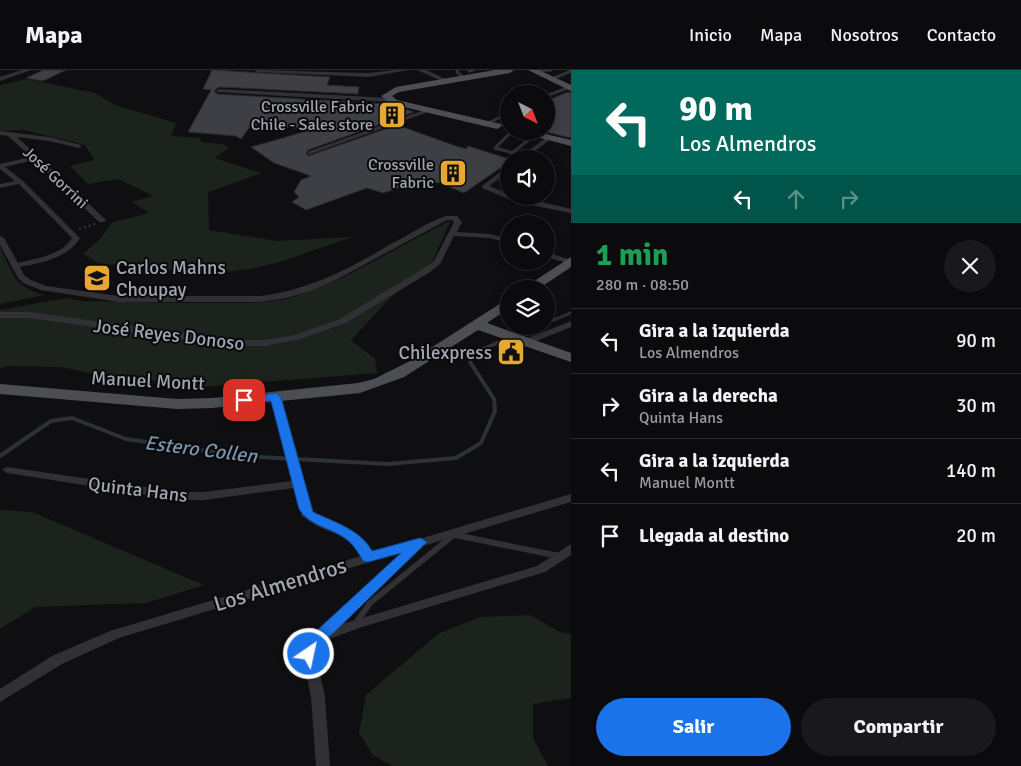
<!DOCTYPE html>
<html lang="es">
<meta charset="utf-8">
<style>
body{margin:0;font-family:Signika,sans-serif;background:#19191b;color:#f1f3f6;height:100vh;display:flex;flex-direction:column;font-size:19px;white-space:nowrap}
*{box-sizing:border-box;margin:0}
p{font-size:16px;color:#9a9b9d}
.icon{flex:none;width:28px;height:28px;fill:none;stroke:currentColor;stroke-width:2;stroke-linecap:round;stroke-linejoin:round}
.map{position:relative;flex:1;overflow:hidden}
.panel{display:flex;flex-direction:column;background:#0b0b0d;width:450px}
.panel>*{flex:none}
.banner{background:#00695c;color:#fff;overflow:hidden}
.needle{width:32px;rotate:138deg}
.fabs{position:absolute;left:500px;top:15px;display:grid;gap:10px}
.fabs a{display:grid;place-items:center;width:55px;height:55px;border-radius:50%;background:#0b0b0d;box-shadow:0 2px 12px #0003,0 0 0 1px #2b2b2e;font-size:25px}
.pin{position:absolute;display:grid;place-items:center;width:42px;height:42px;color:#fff;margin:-21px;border-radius:10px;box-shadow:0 2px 8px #0006}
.me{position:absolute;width:55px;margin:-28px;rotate:34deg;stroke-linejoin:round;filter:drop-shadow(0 0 4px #0008)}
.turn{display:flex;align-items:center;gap:18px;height:105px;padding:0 25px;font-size:22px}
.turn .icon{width:65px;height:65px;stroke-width:2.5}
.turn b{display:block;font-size:35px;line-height:42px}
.lanes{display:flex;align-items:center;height:48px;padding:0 25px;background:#0003;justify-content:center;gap:25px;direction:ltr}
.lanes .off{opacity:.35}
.round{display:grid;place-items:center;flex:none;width:52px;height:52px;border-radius:26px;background:#19191b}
.overview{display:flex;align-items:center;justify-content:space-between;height:85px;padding:0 25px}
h1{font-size:30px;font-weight:700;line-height:38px;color:#1e9e55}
.button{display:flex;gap:10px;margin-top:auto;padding:10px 25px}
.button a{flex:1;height:58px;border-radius:30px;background:#1a73e8;color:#fff;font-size:20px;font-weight:700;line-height:58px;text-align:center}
.button a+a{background:#19191b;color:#f1f3f6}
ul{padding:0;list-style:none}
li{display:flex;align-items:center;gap:15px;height:65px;padding:0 25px;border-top:1px solid #2b2b2e}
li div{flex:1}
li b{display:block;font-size:19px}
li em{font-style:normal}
header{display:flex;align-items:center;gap:30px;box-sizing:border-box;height:70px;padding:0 25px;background:#0b0b0d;border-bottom:1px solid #2b2b2e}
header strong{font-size:24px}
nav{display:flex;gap:28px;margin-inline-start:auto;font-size:18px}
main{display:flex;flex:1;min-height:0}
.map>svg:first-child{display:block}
</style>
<header>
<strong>Mapa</strong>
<nav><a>Inicio</a><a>Mapa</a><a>Nosotros</a><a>Contacto</a></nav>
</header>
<main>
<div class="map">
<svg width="571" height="696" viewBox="0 0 571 696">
<rect width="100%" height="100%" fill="#0f0f11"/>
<path fill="#1c231d" d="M26,9L95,23L115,35L176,53L171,66L200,68L202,72L221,74L229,78L214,88L262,103L208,122L209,160L277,171L352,167L280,192L250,199L207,204L98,193L83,184L99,170L113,152L149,143L132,132L153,126L118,109L88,114L70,96L94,90L85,75L24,60L0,61V15Z
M451,150L429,199L405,212L351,270L375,289L377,303L201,317L100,305L61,297L8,296L0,298V240L66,228L83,231L175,233H254L288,229L338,210Z
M0,177C13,203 13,217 44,225L0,234Z
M0,440L32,442L204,515L146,533L35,537L0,559Z
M530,545L560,562L571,564V628L533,634V668L548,696H392L373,685L359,663L366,625L438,564L480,547Z"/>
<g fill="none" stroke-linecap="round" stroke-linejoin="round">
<path stroke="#2a3238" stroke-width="3" d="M546,253L571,243
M516,265L538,256"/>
<path stroke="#2a3238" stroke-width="4" d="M0,386L51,351L72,348L126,369L241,386L387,394L456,388L481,373L495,341L494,329L470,292L471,284L509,268"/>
</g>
<path fill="#3e3f44" stroke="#29292d" d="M43,0H66L43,11L26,8Z
M212,0L330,7L327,15L359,17L358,24L219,17L214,21L217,24L388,34L414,42L308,80L306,83L308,86L397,55L456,76L466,79L468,76L509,89V92L464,123L440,113L421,111L383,123L367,118L306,140L292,132L299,127L294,122L301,110L311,106L274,93L251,77L314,59L251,55L241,69L236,66L188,62L211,20L203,19Z
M568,22L571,23V68L546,62V31Z"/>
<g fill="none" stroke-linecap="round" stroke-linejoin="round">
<path stroke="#37383c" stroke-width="2" stroke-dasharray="2 3" stroke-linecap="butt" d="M79,159L95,154"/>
<path stroke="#313135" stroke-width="3" d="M458,0L457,2L464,8
M469,1L473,0
M534,1L551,0
M552,9L571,1
M546,26L570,17
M486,54L509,43
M512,61L495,78L524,86
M309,83L429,40
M512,83L535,65"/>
<path stroke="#313135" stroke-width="6" d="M455,465L559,486
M355,554L370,533L456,463"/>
<path fill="#313135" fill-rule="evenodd" d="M22,0H31L0,11V7Z
M254,0L369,3L394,0H409L369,7L257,2Z
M219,19L389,28L392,30L389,32L217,22L216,21Z
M0,61L49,67L81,75V77L79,78L49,71L17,67L106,150L105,152H99L34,90L5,97L23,111L80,168C68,188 41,193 20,197L24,205L31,210L46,216L119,226H260C309,220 349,199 391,174C409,165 427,152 446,146H457L462,152L457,162L490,164L509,169V173L490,168L454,166L440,194L430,202L346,253L300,269L265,276H230L30,248H0V242H30L230,270H265L295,265L340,249L424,198L434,191L454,152L452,150H447L334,211L310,221L287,228L260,232H119L41,220L25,214L18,208L0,175V166L4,168L18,193C35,189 62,185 72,168L19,114L0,118V114L15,111L0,99V94L31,87L8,66L0,65Z
M547,67L552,68L525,89H517Z
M509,95V101L489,116L509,124V126H516L571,139V143L516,132L482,118V116Z
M546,182L571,190V194L546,187Z
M571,251V257L529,274L526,275L521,272L523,270Z
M275,324L280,327L311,441C335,461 352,453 372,483L571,424V432L423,476L342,554L537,496L571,474V485L545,502L359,558L324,571L316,584L325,627L330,696H316L311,627L302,584L314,564L403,482L119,568L62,594L0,632V619L52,586L110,561L361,486L349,471L341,466L317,456L302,446L294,418L204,430H180L7,403L2,400L7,397L180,422H204L292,411L270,327Z"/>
<path fill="#313135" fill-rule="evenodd" d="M417,0H426L450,11L444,12Z"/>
<path fill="#4d4e54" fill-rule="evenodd" d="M495,0H514L510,3L399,22L392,26L397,30L501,54L502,56L497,59L391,34L381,26L396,17Z
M528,0H539L571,15V21Z
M514,61H533L571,70V76Z
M571,187V197L538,219H522Z
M509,228V238L487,253L571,283V292L478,260L404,307L360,323L212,338L177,339L0,324V314L177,329L212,328L358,313L374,309L412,290Z"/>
</g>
<path fill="#1a73e8" stroke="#114b97" d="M276,323L281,327L313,442C334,452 361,460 372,481L420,468L427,472L324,572L314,588H304L301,584L313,564L401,483L368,492L363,491C358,482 354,475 346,469C330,457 309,456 299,439L271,331L244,333L238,330L244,327Z"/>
<defs>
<g id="building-square" transform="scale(1.4375)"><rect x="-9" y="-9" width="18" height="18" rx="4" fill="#e6a832" stroke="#0a0a0c"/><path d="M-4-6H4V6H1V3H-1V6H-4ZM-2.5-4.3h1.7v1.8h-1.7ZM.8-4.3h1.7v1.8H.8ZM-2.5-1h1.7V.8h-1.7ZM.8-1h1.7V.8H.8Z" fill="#111"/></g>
<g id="school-square" transform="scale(1.4375)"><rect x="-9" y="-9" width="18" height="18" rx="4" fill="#e6a832" stroke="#0a0a0c"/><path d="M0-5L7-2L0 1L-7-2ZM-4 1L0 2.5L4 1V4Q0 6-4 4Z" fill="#111"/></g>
<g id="civic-square" transform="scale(1.4375)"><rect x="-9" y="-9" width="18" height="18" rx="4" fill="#e6a832" stroke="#0a0a0c"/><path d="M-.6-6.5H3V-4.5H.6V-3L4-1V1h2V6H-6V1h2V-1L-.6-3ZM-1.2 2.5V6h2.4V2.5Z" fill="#111"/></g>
</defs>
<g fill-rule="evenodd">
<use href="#building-square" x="392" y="45"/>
<use href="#building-square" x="453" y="103"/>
<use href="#school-square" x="97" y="208"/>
<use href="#civic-square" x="511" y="282"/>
</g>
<g text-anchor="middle" stroke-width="4" stroke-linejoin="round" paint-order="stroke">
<g font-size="16" fill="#a1a6b1" stroke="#0a0a0c" text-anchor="end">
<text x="373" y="42">Crossville Fabric<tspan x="373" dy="18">Chile - Sales store</tspan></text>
<text x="434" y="100">Crossville<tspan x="434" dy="18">Fabric</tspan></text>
</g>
<g font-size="16" fill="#a1a6b1" stroke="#0a0a0c">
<text transform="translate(56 107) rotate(43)" y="6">José Gorrini</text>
</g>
<g font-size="19" fill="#a1a6b1" stroke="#0a0a0c" text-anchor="start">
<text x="116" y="204">Carlos Mahns<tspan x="116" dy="22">Choupay</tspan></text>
<text x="492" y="289" text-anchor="end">Chilexpress</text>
</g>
<g font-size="19" fill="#a1a6b1" stroke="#0a0a0c">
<text transform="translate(169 264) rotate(7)" y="7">José Reyes Donoso</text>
<text transform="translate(148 310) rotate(3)" y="7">Manuel Montt</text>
<text transform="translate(138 419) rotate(7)" y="7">Quinta Hans</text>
</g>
<g font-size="20" font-style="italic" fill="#7994ab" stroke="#0a0a0c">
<text transform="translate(201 379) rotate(7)" y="7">Estero Collen</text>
</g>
<g font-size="22" fill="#a1a6b1" stroke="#0a0a0c">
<text transform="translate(280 514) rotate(-17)" y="8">Los Almendros</text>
</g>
</g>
</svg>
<div class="fabs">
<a><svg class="needle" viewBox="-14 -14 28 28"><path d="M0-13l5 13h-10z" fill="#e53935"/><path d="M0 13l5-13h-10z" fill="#9a9b9d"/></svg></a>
<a><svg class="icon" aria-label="sound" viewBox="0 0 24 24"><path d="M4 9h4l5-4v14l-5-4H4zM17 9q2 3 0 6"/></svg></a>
<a><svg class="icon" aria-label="search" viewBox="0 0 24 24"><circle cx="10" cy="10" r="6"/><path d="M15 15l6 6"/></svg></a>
<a><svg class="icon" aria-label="layers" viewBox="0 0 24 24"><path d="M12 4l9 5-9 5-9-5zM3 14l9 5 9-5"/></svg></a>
</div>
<div class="pin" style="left:244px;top:330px;background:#d93025"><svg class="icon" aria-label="arrive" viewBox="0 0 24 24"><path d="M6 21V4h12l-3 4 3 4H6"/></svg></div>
<svg class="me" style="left:309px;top:584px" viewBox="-20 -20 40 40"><circle r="17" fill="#1a73e8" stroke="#fff" stroke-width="3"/><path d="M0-11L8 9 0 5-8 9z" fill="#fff"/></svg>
</div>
<section class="panel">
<div class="banner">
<div class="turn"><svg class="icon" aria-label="left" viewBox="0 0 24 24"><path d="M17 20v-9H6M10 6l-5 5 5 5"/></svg><div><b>90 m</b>Los Almendros</div></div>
<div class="lanes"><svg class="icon" aria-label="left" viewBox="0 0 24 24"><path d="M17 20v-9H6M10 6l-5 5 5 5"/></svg><svg class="icon off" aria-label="ahead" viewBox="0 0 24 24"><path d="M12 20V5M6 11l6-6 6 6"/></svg><svg class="icon off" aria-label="right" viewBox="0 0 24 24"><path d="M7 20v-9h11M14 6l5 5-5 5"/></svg></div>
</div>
<div class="overview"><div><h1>1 min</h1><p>280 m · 08:50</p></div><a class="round"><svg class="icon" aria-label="close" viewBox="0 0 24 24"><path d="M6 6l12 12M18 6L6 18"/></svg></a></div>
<ul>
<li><svg class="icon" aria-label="left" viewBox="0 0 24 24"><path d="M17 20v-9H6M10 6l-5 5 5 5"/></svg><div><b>Gira a la izquierda</b><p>Los Almendros</p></div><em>90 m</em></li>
<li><svg class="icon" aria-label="right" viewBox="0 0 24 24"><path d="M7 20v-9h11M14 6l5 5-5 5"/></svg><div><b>Gira a la derecha</b><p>Quinta Hans</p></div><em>30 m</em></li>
<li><svg class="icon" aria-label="left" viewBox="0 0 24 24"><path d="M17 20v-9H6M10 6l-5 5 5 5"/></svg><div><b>Gira a la izquierda</b><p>Manuel Montt</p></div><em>140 m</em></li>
<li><svg class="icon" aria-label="arrive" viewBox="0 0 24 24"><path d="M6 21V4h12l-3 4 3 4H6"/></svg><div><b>Llegada al destino</b></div><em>20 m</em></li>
</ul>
<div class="button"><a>Salir</a><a>Compartir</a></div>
</section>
</main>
